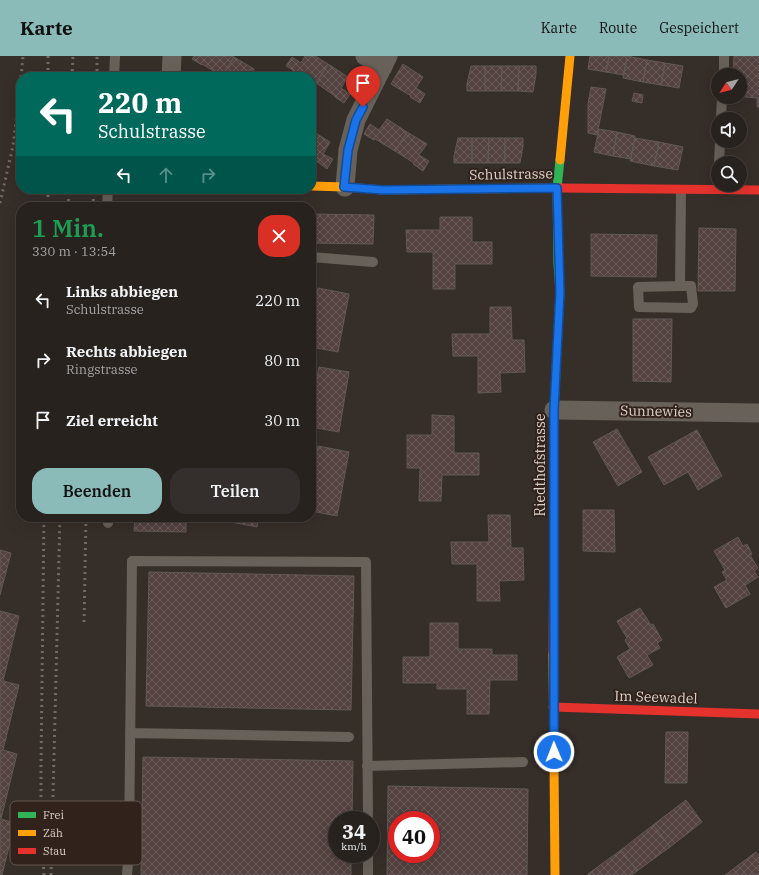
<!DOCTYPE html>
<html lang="de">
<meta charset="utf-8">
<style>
body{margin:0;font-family:"IBM Plex Serif",serif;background:#342f2c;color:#f1f3f6;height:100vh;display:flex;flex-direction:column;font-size:15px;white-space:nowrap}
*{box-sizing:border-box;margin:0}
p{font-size:13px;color:#a5a4a4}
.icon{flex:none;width:22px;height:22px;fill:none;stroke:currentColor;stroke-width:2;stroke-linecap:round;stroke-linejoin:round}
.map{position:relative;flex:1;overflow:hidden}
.drawer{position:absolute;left:16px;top:146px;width:300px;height:320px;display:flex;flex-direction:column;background:#28221f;border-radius:16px;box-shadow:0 4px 16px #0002,0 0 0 1px #443f3d}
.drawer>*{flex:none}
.banner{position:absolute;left:16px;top:16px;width:300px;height:122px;border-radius:16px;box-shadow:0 4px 16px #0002,0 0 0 1px #443f3d;background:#00695c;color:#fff;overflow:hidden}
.needle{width:26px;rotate:234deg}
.tools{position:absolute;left:711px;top:12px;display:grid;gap:8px}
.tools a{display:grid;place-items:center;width:36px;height:36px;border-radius:50%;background:#28221f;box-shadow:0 4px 16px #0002,0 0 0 1px #443f3d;font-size:20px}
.speed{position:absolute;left:328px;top:755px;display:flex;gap:8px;font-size:20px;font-weight:700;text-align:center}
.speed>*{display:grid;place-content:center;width:52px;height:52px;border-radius:50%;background:#28221f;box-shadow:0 4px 16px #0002,0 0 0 1px #443f3d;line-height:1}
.speed small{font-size:10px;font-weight:400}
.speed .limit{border:6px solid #d22;background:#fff;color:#111}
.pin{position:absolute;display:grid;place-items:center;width:34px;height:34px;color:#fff;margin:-41px -17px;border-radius:50% 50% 50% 0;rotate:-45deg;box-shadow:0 0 4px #0007}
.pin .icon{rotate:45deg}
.me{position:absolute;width:44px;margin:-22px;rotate:359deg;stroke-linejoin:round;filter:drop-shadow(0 0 3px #0008)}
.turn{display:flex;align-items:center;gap:14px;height:84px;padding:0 16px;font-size:18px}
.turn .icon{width:52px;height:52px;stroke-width:2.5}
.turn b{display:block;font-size:28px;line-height:34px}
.lanes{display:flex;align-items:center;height:38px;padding:0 16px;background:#0003;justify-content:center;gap:20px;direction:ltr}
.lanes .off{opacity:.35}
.round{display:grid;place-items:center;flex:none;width:42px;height:42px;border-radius:16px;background:#342f2c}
.headline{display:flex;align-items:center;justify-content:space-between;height:68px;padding:0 16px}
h1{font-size:24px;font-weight:600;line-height:30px;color:#1e9e55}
.button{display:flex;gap:8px;margin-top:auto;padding:8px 16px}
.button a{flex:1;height:46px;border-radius:16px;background:#8bbbb9;color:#111;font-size:16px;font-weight:600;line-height:46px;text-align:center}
.button a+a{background:#342f2c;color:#f1f3f6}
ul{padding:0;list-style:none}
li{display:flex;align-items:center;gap:12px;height:60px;padding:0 16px}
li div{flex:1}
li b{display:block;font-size:15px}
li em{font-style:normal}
header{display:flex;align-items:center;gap:24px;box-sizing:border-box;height:56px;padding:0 20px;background:#8bbbb9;color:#111}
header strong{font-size:19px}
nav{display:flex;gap:22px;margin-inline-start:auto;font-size:14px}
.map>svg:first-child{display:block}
</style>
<header>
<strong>Karte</strong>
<nav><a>Karte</a><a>Route</a><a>Gespeichert</a></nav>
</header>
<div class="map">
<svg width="759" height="819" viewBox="0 0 759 819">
<defs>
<pattern id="building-cross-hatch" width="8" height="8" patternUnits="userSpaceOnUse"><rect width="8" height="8" fill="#534240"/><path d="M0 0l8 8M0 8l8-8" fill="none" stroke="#6b5c5a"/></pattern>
</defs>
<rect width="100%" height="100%" fill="#362e29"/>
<path fill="url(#building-cross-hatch)" stroke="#615957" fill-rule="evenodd" d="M194,0H233L234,1L222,20L202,8V9L192,3Z
M305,0H315L328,8L316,27L311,24V21H306L296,15V16L286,10L292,1L301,7Z
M590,0H609L606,16L588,13Z
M609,0H627L624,19L606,16Z
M627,0L647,4L643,26L623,22Z
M734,0H759V51H757V42L745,41V37L744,34L740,32V19H729V16H733Z
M234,1L254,13L249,21H224L222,20Z
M647,4L665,7L661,29L643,26Z
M665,7L683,10L679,32L661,29Z
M328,8L348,21L341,32L350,38L344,47L335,41V40L316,27Z
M403,8L423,21L416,32L425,38L420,47L410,41L411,40L391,28Z
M471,10H485V35H467V28Z
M485,10H502L501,35H485Z
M502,10H519L518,35H501Z
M519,10H536V18L533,36L518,35Z
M591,31L606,33L597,79L588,77V48Z
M634,37L643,39L642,47L632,45Z
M387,63L407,76L395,95L375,83L374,84L364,78L370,68L379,74Z
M599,73L617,76L613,100L594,96Z
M311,74L330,86L323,98L333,103L327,113L311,101Z
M407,76L427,88L419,99L429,105L423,115L413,108L414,107L395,95Z
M617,76L635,80L631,103L613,100Z
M458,82H472V107H454V100Z
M472,82H489L488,107H472Z
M489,82H505V107H488Z
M505,82H523V90L520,107H505Z
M635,82L659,86L654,110L630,105Z
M659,86L683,91L678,114L654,110Z
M311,158L374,159L373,188L311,187Z
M440,161H472V186H492V208H455V233H433V196H407L406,174H440Z
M699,172L736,173L735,235H698Z
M591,178L657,179L656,221L591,220Z
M318,232L349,238L338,296L311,291V272Z
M490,251H511L512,284H524L525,316L500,317L501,336L478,337V300H453L452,278H490Z
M633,263H672L671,326L633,325Z
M319,311L349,316L339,376L311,371V355Z
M432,359L454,360V397H479V419H442L441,445H419L420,412H407V379H432Z
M617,373L642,416L618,430L593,386Z
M697,374L722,420L698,434L688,416L664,429L648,401Z
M318,390L349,396L337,460L311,455V426Z
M583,454H614L615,496L583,495Z
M488,459H510L511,492H523L524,524L499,525L500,545H477V508H452L451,486H489Z
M135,461H186V476L134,475Z
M226,461H259L257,471L225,465Z
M738,481L743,490L747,488L752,498L750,499L758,512L754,515L758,521L745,529L750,538L726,552L714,531L727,524L722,516L725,514L714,495Z
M0,494L11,497L0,539Z
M149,516L354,520L351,654L146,650Z
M640,552L651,569L653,568L662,584L657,587L660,592L647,599L653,609L629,622L617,601L630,593L625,584L627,582L617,565Z
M0,555L19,560L3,625L19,629L3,694L17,698L1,763L15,767L2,819H0Z
M430,567H458V593H492V599H517V624H490L489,658H467V633H437V627H403V601H430Z
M666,676H688L687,727H665Z
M143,701L353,705L352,764H337V798H351V819H141Z
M388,730L528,733L527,819H387ZM397,764H431V798H397Z
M686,744L702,766L670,791L653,769Z
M653,769L670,791L637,815L621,794Z
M621,794L637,815L632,819H589L588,818Z
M756,796L759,801V819H725Z"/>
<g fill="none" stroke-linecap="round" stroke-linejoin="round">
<path stroke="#676159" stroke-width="10" d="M724,19V0
M114,21L115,0
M721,63L722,41
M719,107L720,85
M107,151L108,133
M311,201L373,206
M680,230H691L693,248L691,252L639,251L638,231L680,230L681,134
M108,461V467
M130,677L349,681
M367,710L523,706
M368,798V819
M127,819L129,794L132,505L366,506L368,764"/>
<path stroke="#676159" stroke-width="19" d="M365,0L383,11
M171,21L172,0
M345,131L348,94L356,64L388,0
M554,354L759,357"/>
<path stroke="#30b455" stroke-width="9" d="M554,470V354L560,236L558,208L557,132L560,104"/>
<path stroke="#ff9f0a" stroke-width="9" d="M560,104L570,0
M311,130L345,131L383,134L560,132
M553,598L555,819"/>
<path stroke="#e5322d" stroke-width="9" d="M560,132L759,134
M553,598L554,470
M553,651L759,658"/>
<path stroke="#706b65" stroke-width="3" stroke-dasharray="2 4" stroke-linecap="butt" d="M48,0V21
M21,21L23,0
M72,21L73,0
M97,21V0
M48,133V151
M0,147L13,90L21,25
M68,151L69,133
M93,151L94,133
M84,566L86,461
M44,819L41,757V710L44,461
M51,819L60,461"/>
</g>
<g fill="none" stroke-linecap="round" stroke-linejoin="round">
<g stroke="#114b97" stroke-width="10">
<path id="route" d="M363,51L356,64L348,94L344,131L383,134L557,132L560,236L554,354V696"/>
</g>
<use href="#route" stroke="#1a73e8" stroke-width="7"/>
</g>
<g text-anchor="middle" stroke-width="4" stroke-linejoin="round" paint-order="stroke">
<g font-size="14" fill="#dbd2cc" stroke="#31231b">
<text transform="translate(511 118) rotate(-1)" y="5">Schulstrasse</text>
<text transform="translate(656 355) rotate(1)" y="5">Sunnewies</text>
<text transform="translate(540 409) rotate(-90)" y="5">Riedthofstrasse</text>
<text transform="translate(656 641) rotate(2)" y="5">Im Seewadel</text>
</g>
</g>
<rect x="10" y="745" width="132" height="64" rx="6" fill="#31231b" stroke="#645850" stroke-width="1"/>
<rect x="18" y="756" width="18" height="6" fill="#30b455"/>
<rect x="18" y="774" width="18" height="6" fill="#ff9f0a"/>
<rect x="18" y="792" width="18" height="6" fill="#e5322d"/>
<g font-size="11" fill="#dbd2cc">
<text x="43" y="763">Frei</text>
<text x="43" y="781">Zäh</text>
<text x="43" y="799">Stau</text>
</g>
</svg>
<div class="tools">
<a><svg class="needle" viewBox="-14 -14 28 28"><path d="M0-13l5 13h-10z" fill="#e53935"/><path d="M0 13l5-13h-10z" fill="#a5a4a4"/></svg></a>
<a><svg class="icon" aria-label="sound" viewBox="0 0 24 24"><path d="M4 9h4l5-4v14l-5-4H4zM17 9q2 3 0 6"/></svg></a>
<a><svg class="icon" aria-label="search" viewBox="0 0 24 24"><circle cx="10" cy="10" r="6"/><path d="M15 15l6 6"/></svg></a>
</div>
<div class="speed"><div>34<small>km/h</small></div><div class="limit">40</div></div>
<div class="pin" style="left:363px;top:51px;background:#d93025"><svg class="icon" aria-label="arrive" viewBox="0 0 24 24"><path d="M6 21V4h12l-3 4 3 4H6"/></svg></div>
<svg class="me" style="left:554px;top:696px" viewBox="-20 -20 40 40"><circle r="17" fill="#1a73e8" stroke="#fff" stroke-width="3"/><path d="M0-11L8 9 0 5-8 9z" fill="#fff"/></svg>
<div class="banner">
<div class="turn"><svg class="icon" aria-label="left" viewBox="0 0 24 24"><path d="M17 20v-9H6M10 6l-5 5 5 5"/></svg><div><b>220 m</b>Schulstrasse</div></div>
<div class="lanes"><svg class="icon" aria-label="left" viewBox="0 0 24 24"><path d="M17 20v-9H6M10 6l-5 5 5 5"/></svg><svg class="icon off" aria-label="ahead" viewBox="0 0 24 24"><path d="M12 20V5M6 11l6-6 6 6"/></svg><svg class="icon off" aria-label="right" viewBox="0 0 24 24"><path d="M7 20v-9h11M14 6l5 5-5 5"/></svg></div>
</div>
<section class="drawer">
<div class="headline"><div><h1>1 Min.</h1><p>330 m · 13:54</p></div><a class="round" style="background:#d93025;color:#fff"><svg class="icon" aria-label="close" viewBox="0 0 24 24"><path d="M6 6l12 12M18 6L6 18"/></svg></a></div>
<ul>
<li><svg class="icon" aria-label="left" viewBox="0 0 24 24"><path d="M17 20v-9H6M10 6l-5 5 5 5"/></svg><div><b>Links abbiegen</b><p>Schulstrasse</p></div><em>220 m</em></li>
<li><svg class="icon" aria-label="right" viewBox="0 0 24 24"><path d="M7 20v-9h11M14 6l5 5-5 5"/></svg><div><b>Rechts abbiegen</b><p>Ringstrasse</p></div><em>80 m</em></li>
<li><svg class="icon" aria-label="arrive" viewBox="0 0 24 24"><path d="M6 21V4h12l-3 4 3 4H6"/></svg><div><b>Ziel erreicht</b></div><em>30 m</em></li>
</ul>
<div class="button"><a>Beenden</a><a>Teilen</a></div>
</section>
</div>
